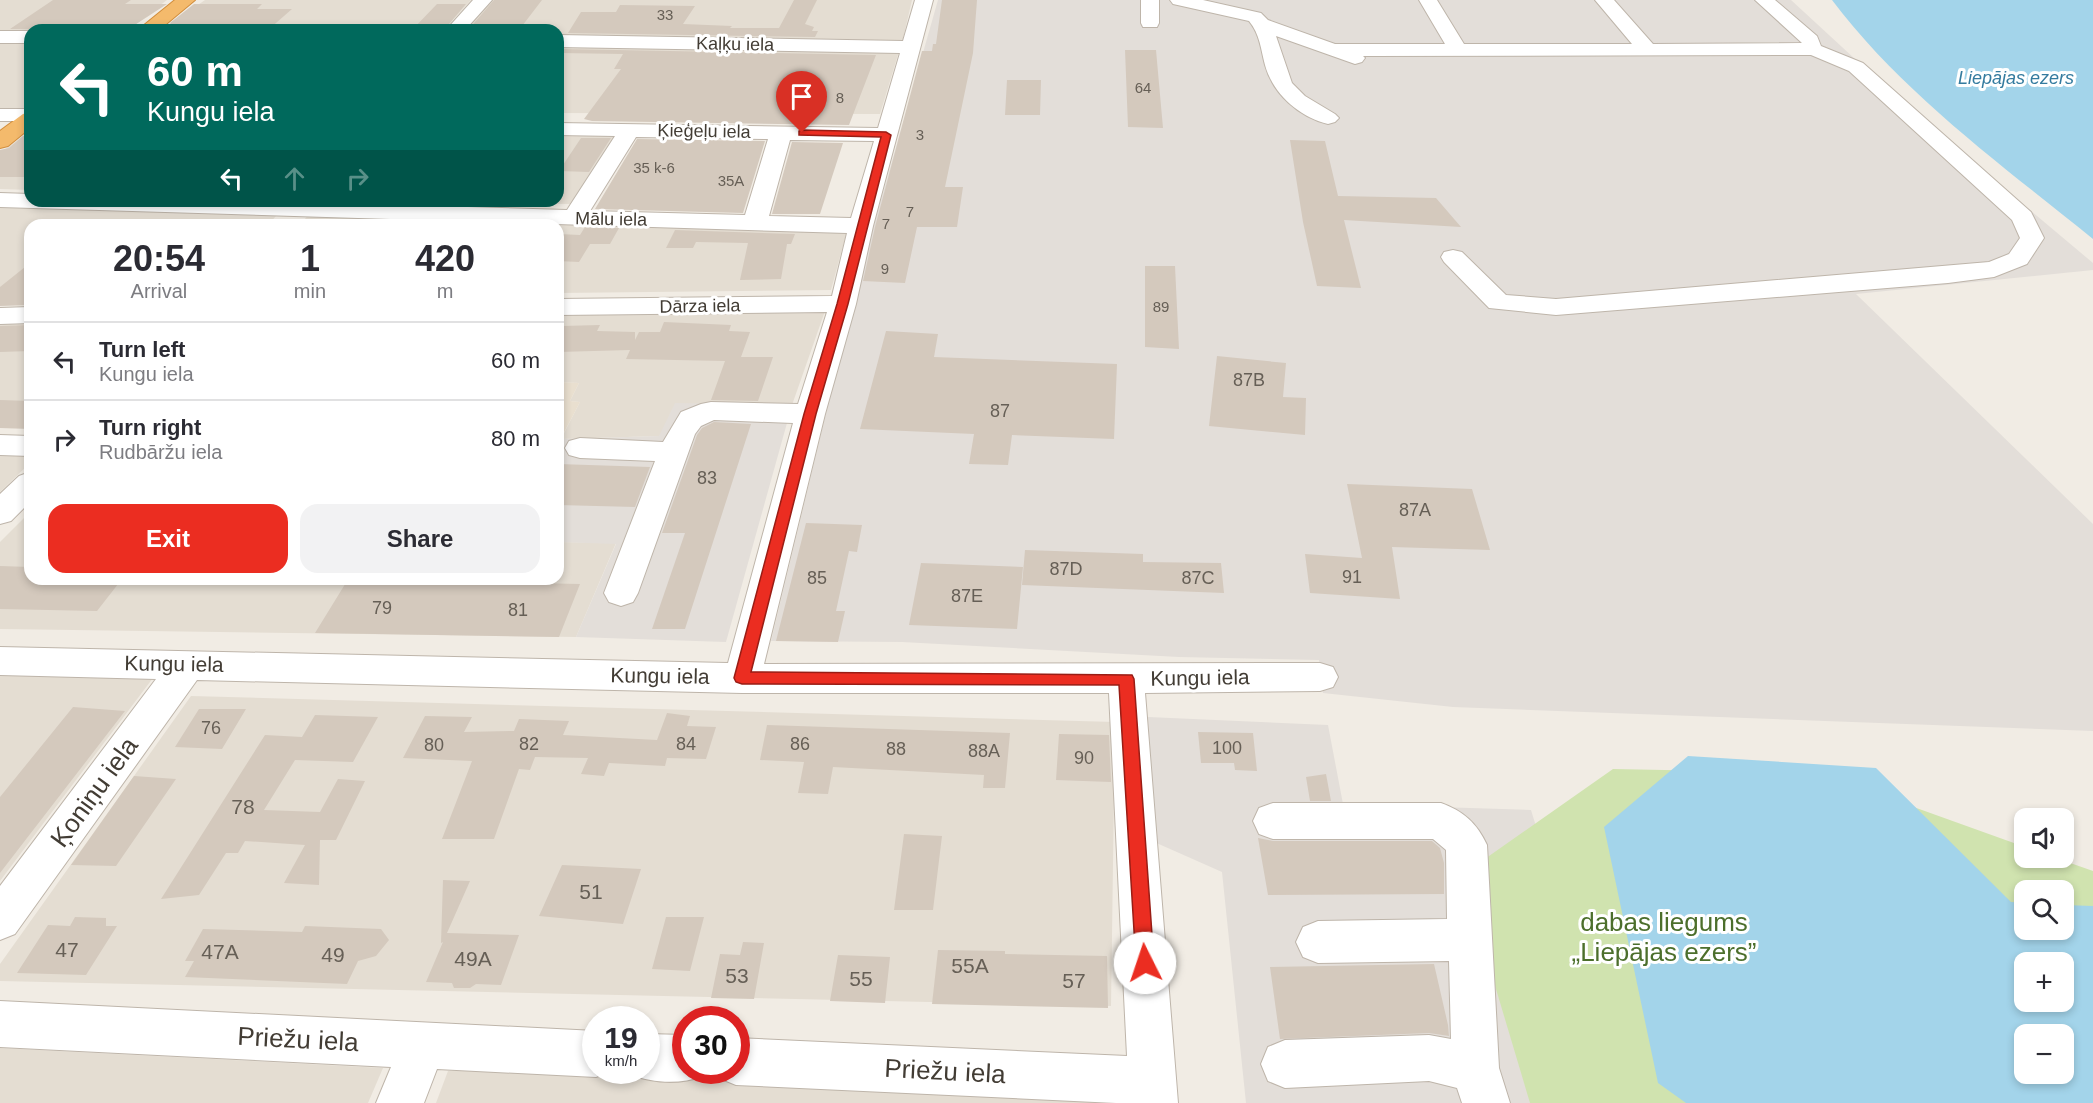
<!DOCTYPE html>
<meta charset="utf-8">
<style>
body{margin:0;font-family:Helvetica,sans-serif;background:#f2f2f3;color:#2b2b33;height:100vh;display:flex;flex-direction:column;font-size:22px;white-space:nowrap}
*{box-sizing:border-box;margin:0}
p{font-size:20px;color:#7c7c81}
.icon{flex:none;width:33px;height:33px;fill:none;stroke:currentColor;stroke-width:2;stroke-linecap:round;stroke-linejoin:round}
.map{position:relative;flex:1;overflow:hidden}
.sheet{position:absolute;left:24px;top:219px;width:540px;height:366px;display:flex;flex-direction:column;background:#fff;border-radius:18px;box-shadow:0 3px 9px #0003}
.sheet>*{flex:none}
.banner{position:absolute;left:24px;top:24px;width:540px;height:183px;border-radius:18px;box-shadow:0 3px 9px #0003;background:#00695c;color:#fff;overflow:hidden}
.buttons{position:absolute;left:2014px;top:808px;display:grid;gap:12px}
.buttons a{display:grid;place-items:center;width:60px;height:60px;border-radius:12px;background:#fff;box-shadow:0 3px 9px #0003;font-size:30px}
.speed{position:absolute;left:582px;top:1006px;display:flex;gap:12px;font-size:30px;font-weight:700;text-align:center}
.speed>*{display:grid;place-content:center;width:78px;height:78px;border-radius:50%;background:#fff;box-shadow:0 3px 9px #0003;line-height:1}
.speed small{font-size:15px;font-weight:400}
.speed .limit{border:9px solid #d22;background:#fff;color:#111}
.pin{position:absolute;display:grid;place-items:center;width:51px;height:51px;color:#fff;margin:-62px -26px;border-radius:50% 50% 50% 0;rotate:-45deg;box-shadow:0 0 6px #0007}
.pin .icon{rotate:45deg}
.me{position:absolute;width:66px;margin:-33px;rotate:356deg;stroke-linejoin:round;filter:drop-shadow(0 0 4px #0008)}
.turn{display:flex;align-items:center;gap:21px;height:126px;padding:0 24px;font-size:27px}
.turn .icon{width:78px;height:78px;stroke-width:2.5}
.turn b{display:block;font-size:42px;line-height:51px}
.lanes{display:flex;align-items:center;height:57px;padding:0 24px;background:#0003;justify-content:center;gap:30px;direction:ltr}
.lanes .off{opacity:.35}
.eta{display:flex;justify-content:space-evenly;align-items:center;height:102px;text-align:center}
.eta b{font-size:36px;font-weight:700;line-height:42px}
.cta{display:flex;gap:12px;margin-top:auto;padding:12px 24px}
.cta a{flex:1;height:69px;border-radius:18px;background:#eb2d21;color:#fff;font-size:24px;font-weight:700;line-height:69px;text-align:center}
.cta a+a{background:#f2f2f3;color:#2b2b33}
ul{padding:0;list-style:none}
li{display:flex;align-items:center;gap:18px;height:78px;padding:0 24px;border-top:2px solid #e1e1e2}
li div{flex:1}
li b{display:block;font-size:22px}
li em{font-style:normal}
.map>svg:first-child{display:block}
</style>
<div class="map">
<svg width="2093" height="1103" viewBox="0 0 2093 1103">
<rect width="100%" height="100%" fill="#f1ece4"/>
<path fill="#e4ddd2" d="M0,0H167L127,30H30V32H0Z
M205,0H471L444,30H162Z
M489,0H912L902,43L558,38V30H464Z
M0,40H30V104L24,109H0Z
M558,43L900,48L880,114L558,113Z
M558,125L634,127L571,204L318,202L558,201Z
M30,131V190L0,189V153Z
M0,207L276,216L268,225H30V304H0Z
M309,214L847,231L831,290L558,293V225H300Z
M825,311L792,405L659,436L561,439L580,402L570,401L579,383L558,382V314Z
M30,322V427H0V323Z
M0,455H30V463L0,492Z
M30,512V579H558V542L616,543L576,637L0,629V542Z
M0,671L156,674L0,881Z
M191,696L1115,722L1111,1006L0,981V964Z
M0,1048L383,1068L368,1103H0Z
M448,1071H1114L1115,1103H436Z"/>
<path fill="#e3ded9" d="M938,0H1791L1906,106L2093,263V270L1856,294L2093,524V731L1453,707L1323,693L1319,660L1179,657L902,642L771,641L858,281Z
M675,403L792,405L726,642L576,637L616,544L558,542V444L561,439L659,436Z
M1148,717L1328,725L1343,804L1531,810L1546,859L1552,1103H1246L1222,872L1152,841Z"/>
<path fill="#e9dfcf" d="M558,382L579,383L570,401L580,402L558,444Z"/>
<path fill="#d0e3af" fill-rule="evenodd" d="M1613,769L1819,773L2025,847V858H2056L2093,871V1103H1530L1462,875ZM2025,891H2064V930H2025ZM2025,963H2064V1002H2025ZM2025,1035H2064V1074H2025Z"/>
<path fill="#a3d4ea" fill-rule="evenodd" d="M1832,0H2093V239C2003,166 1902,93 1832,0Z
M1688,756L1876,768L2011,902L2025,903V930H2064V905L2093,906V1103H1686L1658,1083L1604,827ZM2025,963H2064V1002H2025ZM2025,1035H2064V1074H2025Z"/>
<path fill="#d4c9bd" d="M53,0H131L125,4H167L127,30L10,29Z
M494,0H542L519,30H468Z
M794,0H817L805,24L814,27L812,31H818L815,37L568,33L581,12H616L620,5L695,6L683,24L732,26L730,28H779Z
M942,0H977L973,53L945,187H963L957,227H917L905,283L863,281L875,227L922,51H932L933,44H936Z
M194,4H262L257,9H292L268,30H176L170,23Z
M437,4H466L444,30H412Z
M562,49L876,55L849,125L592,121L584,119L621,69H614L623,54L559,53Z
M1125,50H1156L1163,128L1128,127Z
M1007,80H1041L1040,115H1005Z
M23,136H30V177H0V150L9,148Z
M581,138H611L589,172L559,171Z
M637,139L765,141L743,213L595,209Z
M1290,140L1325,141L1338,196L1436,198L1461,227L1344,220L1361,288L1317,286L1303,222Z
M792,142L843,143L820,214H772Z
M585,227L619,228L610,244H590L579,262L558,261V234L580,235Z
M675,230L795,234L791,244H787L781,279L740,280L748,243L696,242L693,248H666Z
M30,263V305L0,306V287Z
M1145,266H1175L1179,349L1145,347Z
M664,322L731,325L729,331L750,332L741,357H773L758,401L711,400L725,361L626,359L630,350L558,352V336L562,326L600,325L597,331L635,332V340L639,332H660Z
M30,325V351L0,352V326Z
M886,331L938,334L934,357L1117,364L1114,439L1012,435L1008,465L969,464L974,434L860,429Z
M1217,356L1286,363L1283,397L1306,398L1305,435L1209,426Z
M0,400L30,401V429L0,428Z
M714,422L751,424L685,629H652L685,533H662L697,435L702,428Z
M558,464L650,467L635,507L558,505Z
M1347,484L1472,489L1490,550L1392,547L1400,599L1310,593L1305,554L1362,558Z
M806,523L862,525L857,552L849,551L836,611H845L838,642L776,641Z
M1025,550L1143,554V562L1221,563L1224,593L1022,585Z
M921,563L1023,567L1017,629L909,625Z
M0,566L30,567V579H122L97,611L0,609Z
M347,581L487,582L580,584L559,637L315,633Z
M73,707L125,711L0,873V797Z
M199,709H246L222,749L175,747Z
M667,713L690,716L687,726L716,727L706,759L667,758L665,766L609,763L604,776L581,774L588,758L535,757L530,770L519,769L494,839H442L472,761L403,758L425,716L472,717L464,732L514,731L519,719L569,721L563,735L657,740Z
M315,715L378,717L353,762L295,760L264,810L320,812L338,779L365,781L336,840H320L319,885L284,883L305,845L245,841L238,853H226L199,895L161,899L265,735L302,737Z
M767,725L1010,733L1005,788H983L984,775L833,767L828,794L798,793L804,762L760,760Z
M1198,732L1253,733L1257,771L1235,770L1234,763H1201Z
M1059,734L1109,735L1111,782L1056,780Z
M1326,774L1331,801H1310L1306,777Z
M134,776L176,779L116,866L71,865Z
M904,834L942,836L933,910H894Z
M1258,838L1273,841H1432L1440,848L1444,863V894L1268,895Z
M562,865L641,869L623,924L539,916Z
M443,880L470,881L447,933L519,935L501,985L476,984L470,988H454L452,983L426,982L443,942L441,943Z
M75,917L106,918V926H117L86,975L17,973L48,925L70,926Z
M666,917H704L690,971L652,969Z
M305,926L381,929L389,940L376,956L358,961L347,984L185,977L194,961H185L203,929L302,932Z
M743,942L764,943L754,999L711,998L720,954L740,955Z
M938,950L1005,951V954L1107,956L1108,1008L932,1004Z
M838,955L890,957L885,1003L830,1001Z
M1434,964L1448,1025L1449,1036L1429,1033L1280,1039L1270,967Z"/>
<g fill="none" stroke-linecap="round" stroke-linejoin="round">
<g stroke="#beb5aa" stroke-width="2">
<path id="minor" d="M473,0H492L465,30H446Z
M915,0H933L873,226L856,304L825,414L764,664L1320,663L1333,667L1338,677L1333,687L1320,691L1145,693L1178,1103H1116L736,1085L719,1078L717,1071H736V1038L1127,1056L1109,693H742L197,680L15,934L0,940V886L156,679L0,675V647L728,663L793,423L714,420L701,426L695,434L638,593L633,602L621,606L609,602L604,593L655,461L580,458L569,455L565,448L569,441L580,438L663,442L681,412L701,404L711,402L798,404L827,312L558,315V299L832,296L847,233L0,207V193L30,194V201H267L567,210L615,136L558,135V123L878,128L900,53L558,47V35L903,41ZM636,137L768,139L745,215L590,211ZM790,140L874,141L851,218L769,216Z
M1141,0H1159V23L1157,27H1143L1141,23Z
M1170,0H1203L1261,13L1268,20L1335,44H1445L1419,0H1437L1464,44H1632L1595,0H1614L1653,44L1802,43L1755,0H1775L1817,36L1821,46L1863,63L2031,212L2044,238L2027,264L1994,277L1948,283L1556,315L1489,308L1444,262L1441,257L1444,252L1453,250L1462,252L1506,295L1556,299L1989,262L2009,254L2020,238L2012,220L1849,71L1811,55L1363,56L1365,58L1362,62L1355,64L1276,36L1292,83L1305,96L1335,114L1339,118L1335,122L1328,124C1299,117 1273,94 1265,65C1261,50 1260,34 1249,21L1173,4Z
M0,31H30V43H0Z
M0,109H30V121H0Z
M30,307V323L0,324V308Z
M0,435L30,436V456L0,455Z
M30,472V502L11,521L0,524V494L19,476Z
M1273,803H1441C1463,811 1477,823 1487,845L1499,1068L1510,1103H1462L1457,1088L1429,1081L1285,1088L1268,1081L1261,1064L1268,1047L1285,1040L1429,1035L1451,1039L1449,961L1318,963L1303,957L1296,942L1303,927L1318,921L1447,919L1446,850L1433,839H1273L1259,834L1253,821L1259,808Z
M0,1001L596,1031V1071H611L596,1077L437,1069L424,1103H376L391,1067L0,1047Z
M646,1034L686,1035V1071H705L703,1076C679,1085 653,1083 629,1074L628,1071H646Z"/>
</g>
<g stroke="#d28e3d" stroke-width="2">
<path id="highway" d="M175,0H195L159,30H138Z
M30,112V128L8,146L0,148V131L23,114Z"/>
</g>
<use href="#minor" fill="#fff" fill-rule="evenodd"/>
<use href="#highway" fill="#f4ba6c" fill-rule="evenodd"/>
</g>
<path fill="#eb2d21" stroke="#991d15" stroke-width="1.5" d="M802,130L886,132L891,135L848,304L816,414L751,672L1132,675L1134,679L1154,963L1151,969L1145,972L1138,969L1136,963L1119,685L742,684L736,682L734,678L804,414L837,304L881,137L799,135V131Z"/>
<g text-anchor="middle" stroke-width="6" stroke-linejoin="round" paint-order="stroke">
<g font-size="15" fill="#665f56">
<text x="665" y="20">33</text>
<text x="1143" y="93">64</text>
<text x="840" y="103">8</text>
<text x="920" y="140">3</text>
<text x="654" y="173">35 k-6</text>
<text x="731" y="186">35A</text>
<text x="910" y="217">7</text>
<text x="886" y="229">7</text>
<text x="885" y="274">9</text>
<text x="1161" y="312">89</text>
</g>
<g font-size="18" fill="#423c34" stroke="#fff">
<text transform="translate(735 44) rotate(1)" y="6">Kaļķu iela</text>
<text transform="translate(704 131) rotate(1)" y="6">Ķieģeļu iela</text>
<text transform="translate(611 219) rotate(1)" y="6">Mālu iela</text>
<text transform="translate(700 306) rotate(-1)" y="6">Dārza iela</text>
</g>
<g font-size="18" font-style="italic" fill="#347b9f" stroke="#fff">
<text x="2016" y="84">Liepājas ezers</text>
</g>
<g font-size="18" fill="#665f56">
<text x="1249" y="386">87B</text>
<text x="1000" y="417">87</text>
<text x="707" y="484">83</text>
<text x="1415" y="516">87A</text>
<text x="1066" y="575">87D</text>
<text x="1352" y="583">91</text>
<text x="817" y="584">85</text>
<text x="1198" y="584">87C</text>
<text x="967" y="602">87E</text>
<text x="382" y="614">79</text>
<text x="518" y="616">81</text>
<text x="211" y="734">76</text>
<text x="529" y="750">82</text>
<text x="686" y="750">84</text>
<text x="800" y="750">86</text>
<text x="434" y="751">80</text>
<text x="1227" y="754">100</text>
<text x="896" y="755">88</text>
<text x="984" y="757">88A</text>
<text x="1084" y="764">90</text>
</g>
<g font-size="21" fill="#423c34" stroke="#fff">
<text transform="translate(174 664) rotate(1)" y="7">Kungu iela</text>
<text transform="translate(660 676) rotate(1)" y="7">Kungu iela</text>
<text transform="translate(1200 678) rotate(-1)" y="7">Kungu iela</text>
</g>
<g font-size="21" fill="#665f56">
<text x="243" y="814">78</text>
<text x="591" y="899">51</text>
<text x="67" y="957">47</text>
<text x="220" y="959">47A</text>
<text x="333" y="962">49</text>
<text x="473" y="966">49A</text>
<text x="970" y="973">55A</text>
<text x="737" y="983">53</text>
<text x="861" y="986">55</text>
<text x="1074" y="988">57</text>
</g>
<g font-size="26" fill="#423c34" stroke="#fff">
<text transform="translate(94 792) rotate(-54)" y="9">Ķoniņu iela</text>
<text transform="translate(298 1039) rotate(3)" y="9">Priežu iela</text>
<text transform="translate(945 1071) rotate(3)" y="9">Priežu iela</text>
</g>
<g font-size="26" fill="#4c6f2c" stroke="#fff">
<text x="1664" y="931">dabas liegums<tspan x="1664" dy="30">„Liepājas ezers”</tspan></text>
</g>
</g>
</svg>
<div class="buttons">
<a><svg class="icon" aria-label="sound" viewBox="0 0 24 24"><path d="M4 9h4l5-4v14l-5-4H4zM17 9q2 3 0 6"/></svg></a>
<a><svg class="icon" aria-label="search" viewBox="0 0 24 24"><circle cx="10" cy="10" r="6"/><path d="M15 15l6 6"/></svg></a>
<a>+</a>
<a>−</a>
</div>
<div class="speed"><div>19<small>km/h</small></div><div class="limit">30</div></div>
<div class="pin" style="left:802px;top:133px;background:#d93025"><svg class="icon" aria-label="arrive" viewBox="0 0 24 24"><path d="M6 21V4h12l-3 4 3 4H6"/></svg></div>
<svg class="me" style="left:1145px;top:963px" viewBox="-20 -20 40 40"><circle r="19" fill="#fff"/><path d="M0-13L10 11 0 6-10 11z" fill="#eb2d21"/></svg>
<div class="banner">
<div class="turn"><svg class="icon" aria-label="left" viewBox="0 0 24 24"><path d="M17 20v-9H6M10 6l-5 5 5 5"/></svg><div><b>60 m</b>Kungu iela</div></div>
<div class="lanes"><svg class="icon" aria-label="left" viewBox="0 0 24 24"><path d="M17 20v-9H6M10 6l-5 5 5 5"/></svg><svg class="icon off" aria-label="ahead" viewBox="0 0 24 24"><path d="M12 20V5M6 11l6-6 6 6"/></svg><svg class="icon off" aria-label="right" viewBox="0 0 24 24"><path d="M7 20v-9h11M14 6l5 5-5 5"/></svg></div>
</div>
<section class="sheet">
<div class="eta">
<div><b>20:54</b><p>Arrival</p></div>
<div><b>1</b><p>min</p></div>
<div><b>420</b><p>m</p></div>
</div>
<ul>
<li><svg class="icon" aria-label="left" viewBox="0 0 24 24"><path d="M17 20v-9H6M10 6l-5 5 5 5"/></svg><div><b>Turn left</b><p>Kungu iela</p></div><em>60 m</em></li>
<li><svg class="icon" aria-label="right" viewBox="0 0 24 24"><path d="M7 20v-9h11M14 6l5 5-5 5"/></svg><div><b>Turn right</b><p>Rudbāržu iela</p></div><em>80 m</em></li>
</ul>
<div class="cta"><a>Exit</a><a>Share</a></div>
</section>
</div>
